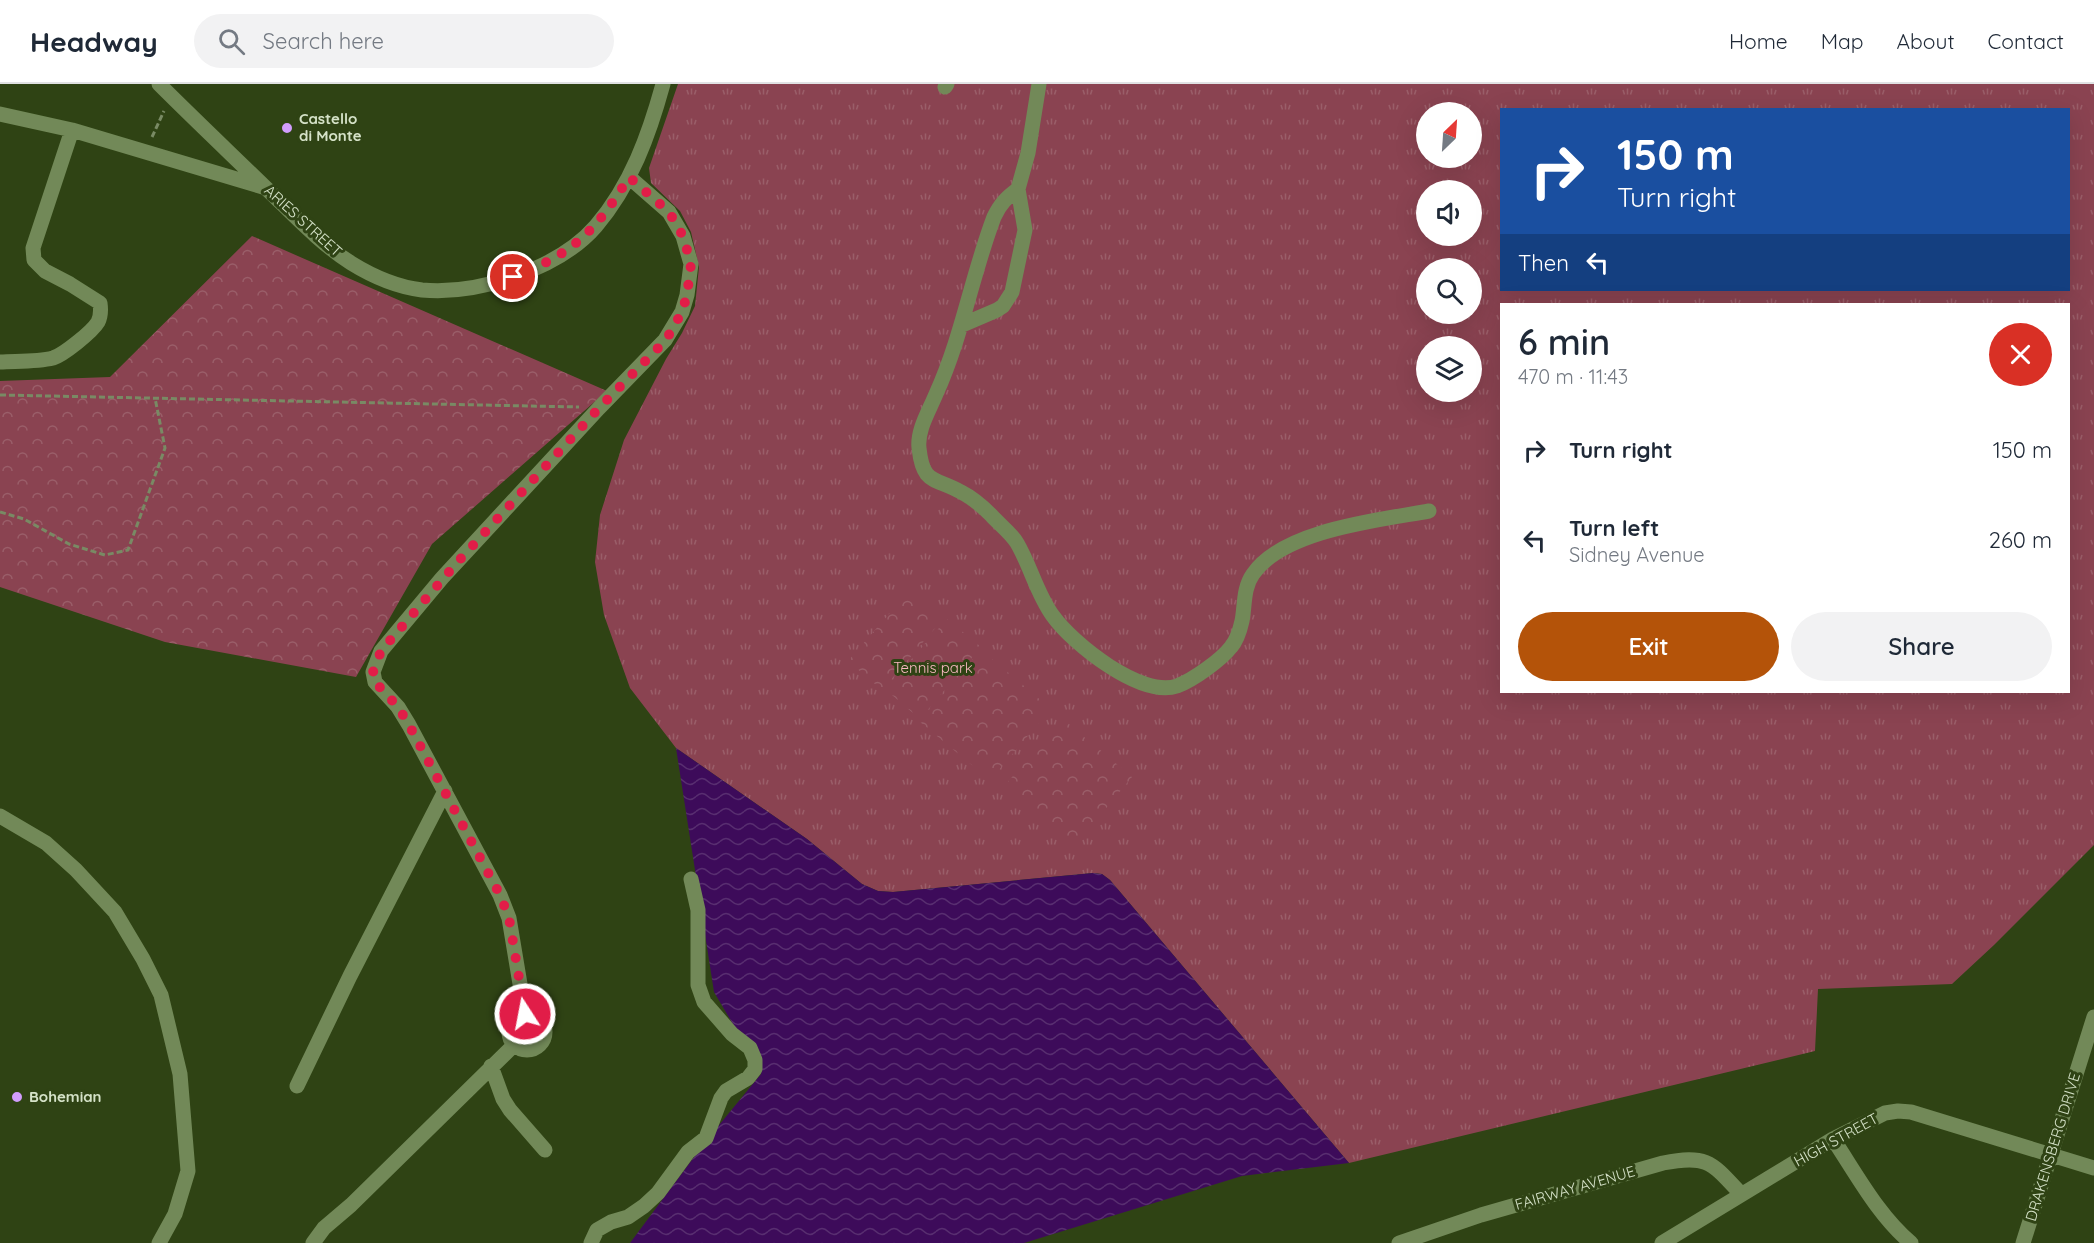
<!DOCTYPE html>
<meta charset="utf-8">
<style>
body{margin:0;font-family:Quicksand,sans-serif;background:#f2f2f3;color:#1f2937;height:100vh;display:flex;flex-direction:column;font-size:22px;white-space:nowrap}
*{box-sizing:border-box;margin:0}
p{font-size:20px;color:#747a83}
.icon{flex:none;width:33px;height:33px;fill:none;stroke:currentColor;stroke-width:2;stroke-linecap:round;stroke-linejoin:round}
.map{position:relative;flex:1;overflow:hidden}
.sheet{position:absolute;left:1500px;top:219px;width:570px;height:390px;display:flex;flex-direction:column;background:#fff;border-radius:0px;box-shadow:0 6px 24px #0002}
.sheet>*{flex:none}
.hud{position:absolute;left:1500px;top:24px;width:570px;height:183px;border-radius:0px;box-shadow:0 6px 24px #0002;background:#1a4fa0;color:#fff;overflow:hidden}
.needle{width:39px;rotate:25deg}
.fabs{position:absolute;left:1416px;top:18px;display:grid;gap:12px}
.fabs a{display:grid;place-items:center;width:66px;height:66px;border-radius:50%;background:#fff;box-shadow:0 6px 24px #0002;font-size:30px}
.pin{position:absolute;display:grid;place-items:center;width:51px;height:51px;color:#fff;margin:-26px;border:3px solid #fff;border-radius:50%;box-shadow:0 2px 6px #0007}
.me{position:absolute;width:66px;margin:-33px;rotate:349deg;stroke-linejoin:round;filter:drop-shadow(0 0 4px #0008)}
.turn{display:flex;align-items:center;gap:21px;height:126px;padding:0 18px;font-size:27px}
.turn .icon{width:78px;height:78px;stroke-width:2.5}
.turn b{display:block;font-size:42px;line-height:51px}
.then{display:flex;align-items:center;height:57px;padding:0 18px;background:#0003;gap:12px;font-size:22px}
.round{display:grid;place-items:center;flex:none;width:63px;height:63px;border-radius:32px;background:#f2f2f3}
.head{display:flex;align-items:center;justify-content:space-between;height:102px;padding:0 18px}
h1{font-size:36px;font-weight:600;line-height:45px}
.primary-button{display:flex;gap:12px;margin-top:auto;padding:12px 18px}
.primary-button a{flex:1;height:69px;border-radius:36px;background:#b45309;color:#fff;font-size:24px;font-weight:600;line-height:69px;text-align:center}
.primary-button a+a{background:#f2f2f3;color:#1f2937}
ul{padding:0;list-style:none}
li{display:flex;align-items:center;gap:18px;height:90px;padding:0 18px}
li div{flex:1}
li b{display:block;font-size:22px}
li em{font-style:normal}
header{display:flex;align-items:center;gap:36px;box-sizing:border-box;height:84px;padding:0 30px;background:#fff;border-bottom:2px solid #e0e1e3}
header strong{font-size:28px}
nav{display:flex;gap:33px;margin-inline-start:auto;font-size:21px}
.search{width:420px;height:54px;background:#f2f2f3;display:flex;align-items:center;gap:15px;box-sizing:border-box;padding:0 21px;border-radius:33px;color:#747a83;font-size:22px}
.map>svg:first-child{display:block}
</style>
<header>
<strong>Headway</strong>
<div class="search"><svg class="icon" aria-label="search" viewBox="0 0 24 24"><circle cx="10" cy="10" r="6"/><path d="M15 15l6 6"/></svg>Search here</div>
<nav><a>Home</a><a>Map</a><a>About</a><a>Contact</a></nav>
</header>
<div class="map">
<svg width="2094" height="1159" viewBox="0 0 2094 1159">
<defs>
<pattern id="grass-tufts" width="24" height="20" patternUnits="userSpaceOnUse" patternTransform="scale(1.5)"><rect width="24" height="20" fill="#8a4351"/><path d="M3 7l-1-3M5 7V3M7 7l1-3M15 17l-1-3M17 17v-4M19 17l1-3" fill="none" stroke="#9a5e69"/></pattern>
<pattern id="park-crowns" width="20" height="18" patternUnits="userSpaceOnUse" patternTransform="scale(1.5)"><rect width="20" height="18" fill="#8a4351"/><path d="M2 6a3 3 0 1 1 6 0M12 15a3 3 0 1 1 6 0" fill="none" stroke="#9a5e69"/></pattern>
<pattern id="water-waves" width="16" height="10" patternUnits="userSpaceOnUse" patternTransform="scale(1.5)"><rect width="16" height="10" fill="#3d0b5a"/><path d="M0 5q4-4 8 0t8 0" fill="none" stroke="#582e70"/></pattern>
</defs>
<rect width="100%" height="100%" fill="#2f4314"/>
<path fill="url(#grass-tufts)" fill-rule="evenodd" d="M678,0H2094V761L1994,861L1952,900L1818,905L1815,967L1349,1079L1110,796L1102,790L1093,789L893,808L878,807L862,800L807,755L676,664L630,604L604,531L595,478L600,431L624,356L666,275L682,249L695,222L699,183L691,148L680,127L651,99L649,84ZM1502,26H2068V206H1502ZM1426,28H1472V74H1426ZM1426,106H1472V152H1426ZM1426,184H1472V230H1426ZM1502,220H2068V608H1502ZM1426,262H1472V308H1426Z"/>
<path fill="url(#park-crowns)" d="M252,152L607,307L432,460L356,593L165,558L0,503V297L110,293Z
M910,506L943,535L882,606L848,577Z
M947,535L981,563L920,635L885,605Z
M982,567L1016,595L1014,598L1017,596L1051,625L990,696L920,638L978,569Z
M1063,635L1097,664L1095,667L1099,665L1132,693L1072,765L1001,706L1059,638Z"/>
<path fill="url(#water-waves)" d="M676,664L807,755L862,800L878,807L893,808L1093,789L1102,790L1110,796L1349,1079L1242,1092L1024,1159H630L706,1057L761,990L762,975L737,947L714,908Z"/>
<g fill="none" stroke-linecap="round" stroke-linejoin="round">
<path stroke="#798a64" stroke-width="3" stroke-dasharray="6 3" stroke-linecap="butt" d="M152,53L164,27
M0,311L579,323
M0,428L24,435L69,460L105,471L128,466L165,364L155,314"/>
<path stroke="#728958" stroke-width="15" d="M159,0C195,36 232,71 269,107C295,132 320,159 351,179C372,192 397,203 422,206C478,211 559,185 596,142C631,101 649,51 663,0
M1039,0L1028,69L1018,105C1007,113 1000,120 994,133C972,191 962,253 936,310C929,327 917,346 919,364C923,401 934,393 961,408C973,414 982,422 991,431C999,440 1011,449 1017,459C1031,483 1037,510 1053,532C1073,560 1141,614 1177,602C1193,596 1221,576 1231,563C1237,556 1240,546 1242,537C1245,522 1243,504 1253,490C1283,446 1379,436 1429,427
M945,3L947,0
M0,30L72,46L263,103
M962,241L997,226L1003,222L1012,208L1025,146L1018,105
M0,278C17,277 37,278 53,274C63,271 92,248 98,238C101,232 101,226 100,219L70,200L45,187L34,176L33,164L72,46
M0,732L46,759L76,786L115,828L143,875L161,911L180,990L188,1087L175,1130L159,1159
M525,930L509,834L500,811L409,641L398,623L375,598L373,588L381,567L442,494L599,324L665,256L682,228L687,211L691,180L683,152L669,128L629,93
M509 948a18 18 0 1 1 36 0a18 18 0 1 1-36 0Z
M491,982L503,1015L510,1026L545,1066
M297,1002L350,892L445,707
M1833,1055C1857,1091 1878,1131 1911,1159
M313,1159L324,1144L351,1121L514,961
M591,1159L597,1146L611,1138L628,1133L644,1122L658,1109L688,1068L706,1054L721,1014L726,1007L748,994L755,985V976L750,964L732,950L704,918L698,901V826L691,795
M1399,1159L1481,1131L1663,1079C1708,1070 1712,1079 1741,1110
M1662,1159L1833,1055L1885,1029L1898,1027L1911,1028L2094,1084
M2023,1159L2094,933"/>
</g>
<g fill="none" stroke-linecap="round" stroke-linejoin="round">
<path stroke="#e11d48" stroke-width="10" stroke-dasharray="0 18" d="M513,193C573,170 596,147 629,93L669,128L683,152L691,180L687,211L682,228L666,256L599,324L455,481L381,567L373,588L375,598L398,623L409,641L500,811L509,834L525,930"/>
</g>
<g fill="#d29dfd" stroke="#2f4314" stroke-width="2">
<circle cx="287" cy="44" r="6"/>
<circle cx="17" cy="1013" r="6"/>
</g>
<g text-anchor="middle" stroke-width="6" stroke-linejoin="round" paint-order="stroke">
<g font-size="15" font-weight="bold" fill="#d5e2c8" stroke="#2f4314" text-anchor="start">
<text x="299" y="40">Castello<tspan x="299" dy="17">di Monte</tspan></text>
<text x="29" y="1018">Bohemian</text>
</g>
<g font-size="15" fill="#d5e2c8" stroke="#2f4314">
<text transform="translate(303 137) rotate(42)" y="5">ARIES STREET</text>
<text transform="translate(1836 1056) rotate(-29)" y="5">HIGH STREET</text>
<text transform="translate(2053 1063) rotate(-73)" y="5">DRAKENSBERG DRIVE</text>
<text transform="translate(1575 1104) rotate(-16)" y="5">FAIRWAY AVENUE</text>
</g>
<g font-size="15" fill="#fab9c3" stroke="#2f4314">
<text x="933" y="589">Tennis park</text>
</g>
</g>
</svg>
<div class="fabs">
<a><svg class="needle" viewBox="-14 -14 28 28"><path d="M0-13l5 13h-10z" fill="#e53935"/><path d="M0 13l5-13h-10z" fill="#747a83"/></svg></a>
<a><svg class="icon" aria-label="sound" viewBox="0 0 24 24"><path d="M4 9h4l5-4v14l-5-4H4zM17 9q2 3 0 6"/></svg></a>
<a><svg class="icon" aria-label="search" viewBox="0 0 24 24"><circle cx="10" cy="10" r="6"/><path d="M15 15l6 6"/></svg></a>
<a><svg class="icon" aria-label="layers" viewBox="0 0 24 24"><path d="M12 4l9 5-9 5-9-5zM3 14l9 5 9-5"/></svg></a>
</div>
<div class="pin" style="left:513px;top:193px;background:#d93025"><svg class="icon" aria-label="arrive" viewBox="0 0 24 24"><path d="M6 21V4h12l-3 4 3 4H6"/></svg></div>
<svg class="me" style="left:525px;top:930px" viewBox="-20 -20 40 40"><circle r="17" fill="#e11d48" stroke="#fff" stroke-width="3"/><path d="M0-11L8 9 0 5-8 9z" fill="#fff"/></svg>
<div class="hud">
<div class="turn"><svg class="icon" aria-label="right" viewBox="0 0 24 24"><path d="M7 20v-9h11M14 6l5 5-5 5"/></svg><div><b>150 m</b>Turn right</div></div>
<div class="then">Then<svg class="icon" aria-label="left" viewBox="0 0 24 24"><path d="M17 20v-9H6M10 6l-5 5 5 5"/></svg></div>
</div>
<section class="sheet">
<div class="head"><div><h1>6 min</h1><p>470 m · 11:43</p></div><a class="round" style="background:#d93025;color:#fff"><svg class="icon" aria-label="close" viewBox="0 0 24 24"><path d="M6 6l12 12M18 6L6 18"/></svg></a></div>
<ul>
<li><svg class="icon" aria-label="right" viewBox="0 0 24 24"><path d="M7 20v-9h11M14 6l5 5-5 5"/></svg><div><b>Turn right</b></div><em>150 m</em></li>
<li><svg class="icon" aria-label="left" viewBox="0 0 24 24"><path d="M17 20v-9H6M10 6l-5 5 5 5"/></svg><div><b>Turn left</b><p>Sidney Avenue</p></div><em>260 m</em></li>
</ul>
<div class="primary-button"><a>Exit</a><a>Share</a></div>
</section>
</div>
